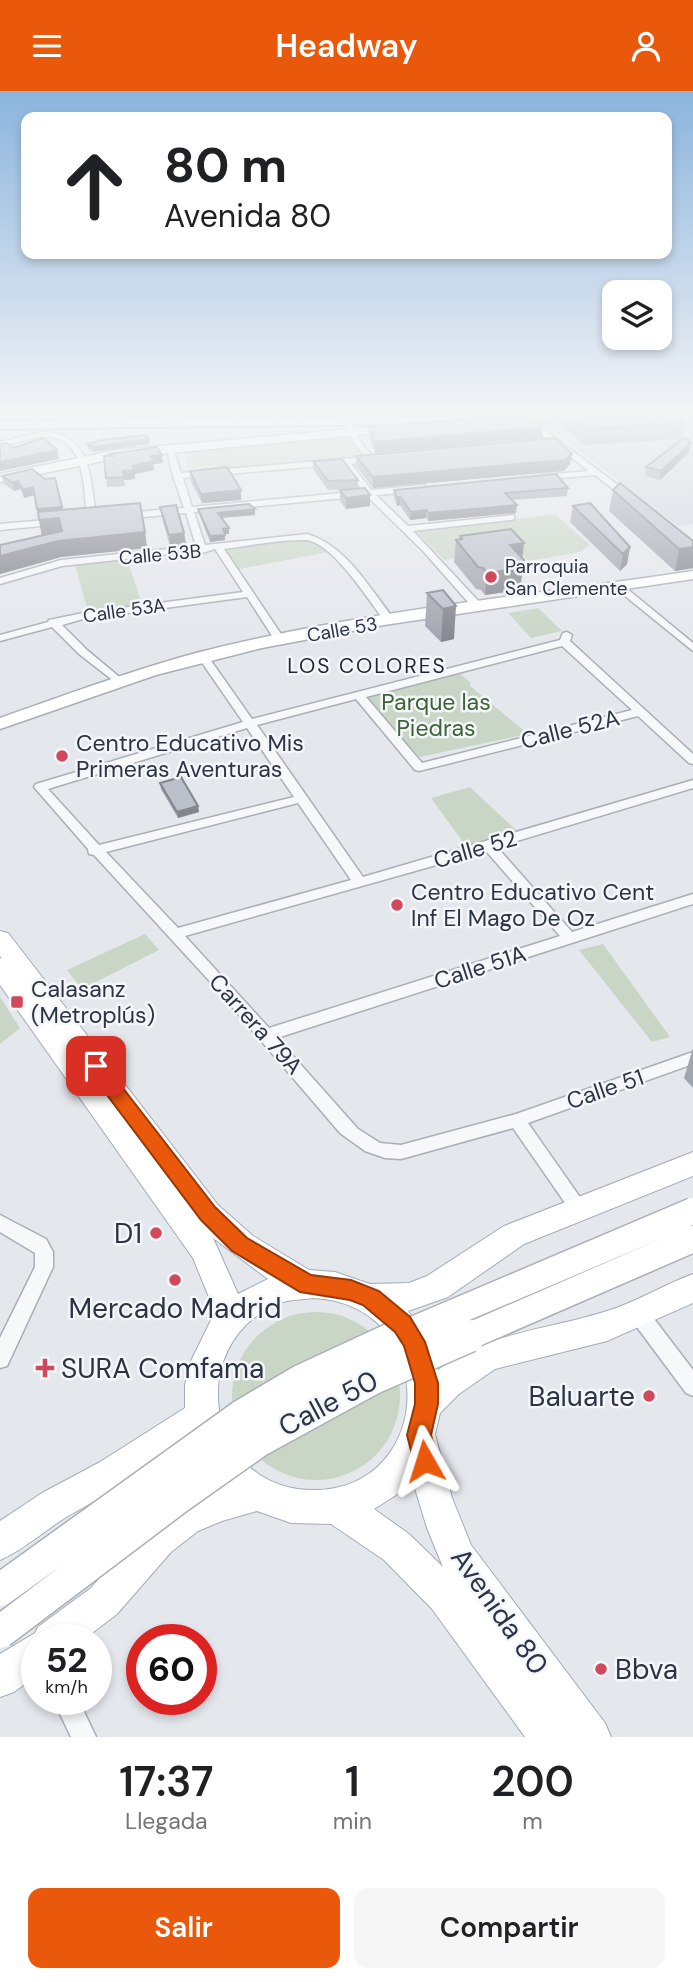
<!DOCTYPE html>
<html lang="es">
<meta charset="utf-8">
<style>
body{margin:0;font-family:"DM Sans",sans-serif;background:#f6f6f6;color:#202124;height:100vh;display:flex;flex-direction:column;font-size:26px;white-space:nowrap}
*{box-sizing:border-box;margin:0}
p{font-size:23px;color:#757577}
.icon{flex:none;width:38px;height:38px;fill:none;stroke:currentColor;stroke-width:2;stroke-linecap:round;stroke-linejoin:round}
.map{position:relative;height:1646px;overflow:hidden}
.panel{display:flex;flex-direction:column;background:#fff;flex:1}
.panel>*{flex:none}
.top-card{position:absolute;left:21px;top:21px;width:651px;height:147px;border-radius:14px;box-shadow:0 4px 10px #0003;background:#fff;color:#202124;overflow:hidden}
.tools{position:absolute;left:602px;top:189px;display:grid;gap:14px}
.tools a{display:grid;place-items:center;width:70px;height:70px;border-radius:14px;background:#fff;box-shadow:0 4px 10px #0003;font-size:35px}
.speed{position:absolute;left:21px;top:1533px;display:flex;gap:14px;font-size:35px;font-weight:700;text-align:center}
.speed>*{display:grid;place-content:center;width:91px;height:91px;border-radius:50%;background:#fff;box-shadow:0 4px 10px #0003;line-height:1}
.speed small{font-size:18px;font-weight:400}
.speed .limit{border:10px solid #d22;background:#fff;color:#111}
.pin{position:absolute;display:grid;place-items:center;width:60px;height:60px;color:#fff;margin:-30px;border-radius:14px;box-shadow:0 4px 10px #0006}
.me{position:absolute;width:77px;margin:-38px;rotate:354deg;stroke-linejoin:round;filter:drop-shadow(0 0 5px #0008)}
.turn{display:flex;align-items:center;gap:24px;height:147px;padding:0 28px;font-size:32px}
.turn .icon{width:91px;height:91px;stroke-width:2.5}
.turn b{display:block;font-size:49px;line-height:60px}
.eta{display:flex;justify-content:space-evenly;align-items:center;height:119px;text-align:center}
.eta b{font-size:42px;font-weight:600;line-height:49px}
.cta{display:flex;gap:14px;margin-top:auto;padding:14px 28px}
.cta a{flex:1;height:80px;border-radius:14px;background:#ea580c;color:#fff;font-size:28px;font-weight:600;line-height:80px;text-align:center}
.cta a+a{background:#f6f6f6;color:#202124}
header{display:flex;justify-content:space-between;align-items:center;height:91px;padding:0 28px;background:#ea580c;color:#fff;font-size:32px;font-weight:600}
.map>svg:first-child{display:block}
</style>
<header><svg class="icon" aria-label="menu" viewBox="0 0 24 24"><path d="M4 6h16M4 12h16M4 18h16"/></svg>Headway<svg class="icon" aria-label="person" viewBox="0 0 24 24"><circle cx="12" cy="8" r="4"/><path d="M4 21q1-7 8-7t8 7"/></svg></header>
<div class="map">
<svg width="693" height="1646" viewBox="0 0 693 1646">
<rect width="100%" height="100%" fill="#e4e7ec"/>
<path fill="#d2d6de" d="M625,324H693V433L678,435L542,331Z"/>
<path fill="#c9d6c5" d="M350,345L361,366L218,378L216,374L188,377L185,361L212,359L211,356Z
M555,423L590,454L580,461L529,470L513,456L444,469L416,440Z
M308,448L328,461L234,479L221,457Z
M127,468L142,513L88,520L75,474Z
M538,517L562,540L531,547L508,522Z
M456,580L470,591V595L528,643L420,666L363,607Z
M470,696L516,739L468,758L431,707Z
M145,843L159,859L82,898L67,879Z
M603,853L665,939L670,946L652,951L579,859Z
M0,906L20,937L0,953Z
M232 1305a84 84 0 1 1 168 0a84 84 0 1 1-168 0Z"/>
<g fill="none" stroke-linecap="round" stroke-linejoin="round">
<g stroke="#a9aeb7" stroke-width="3">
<path id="street" d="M347,327L351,329C356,344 365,362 379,368L375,370L351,373L371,399L424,394L428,397L424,400L376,404L408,435L514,424V428L511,429L413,440L483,515V519H475L423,460L367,405L194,421L205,454L307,443C346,454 370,498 394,528V532H386C370,511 332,450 305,449C279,448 250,455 224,458L285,549L284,551H276L247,506L83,528L62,534L87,559L123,589L125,591L119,594L79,563L52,536L0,550V544L48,531L49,529L83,522L243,501L215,458L202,462L198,460L62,475L0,493V487L61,469L196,455L186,422L123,428L119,425L123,422L184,417L173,385L166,355L173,357L181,382L365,366L347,342L343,329ZM343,373L363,400L192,416L183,387Z
M528,327L634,406V410H628L595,384L539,389L538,387L542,384L589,380L525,331L524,329Z
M41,341C80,340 89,369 93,402C94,411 96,421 94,430L87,428C84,401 86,348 49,346C32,345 16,352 0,355V351Z
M58,428L62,431L61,433L0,439V433Z
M614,492H620L693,552V560L614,496Z
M567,541L572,544L570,550L693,663V673L689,672L638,625L419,680L415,679L356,608L257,634L363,786L693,689V697L497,756L572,841L693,803V813L277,947L358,1038L380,1052L401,1054L516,1023L693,961V973L528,1032L584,1112L587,1117L584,1122L578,1125L572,1122L513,1037L401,1068L385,1067L365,1060L340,1042L215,896L94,764L89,763L88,758L34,696L36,693L243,631L198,566L199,564H207L252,628L560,549L563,542ZM562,555L632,619L422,672L366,606ZM247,637L294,706L99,754L48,698ZM298,712L351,789L178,837L106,761ZM486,760L560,845L269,937L185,845Z
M0,1124L46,1148L53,1161V1176L7,1275L0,1277V1247L35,1176V1162L0,1141Z
M638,1213L645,1216L693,1279V1305L686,1302L631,1228L628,1222L631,1216Z
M53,1608H78L96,1646H71Z"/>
</g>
<g stroke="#a9aeb7" stroke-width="3">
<path id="secondary" d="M395,334L401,338L399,340L118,367L0,391V383L118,359Z
M693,480V488L384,534L262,557L156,584L0,638V627C65,604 130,580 196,562C359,520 527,505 693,480Z"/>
</g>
<g stroke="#a3abb8" stroke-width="2">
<path id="primary" d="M0,840L8,842L218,1114L253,1145L309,1179L335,1181L370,1193L409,1192L427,1185L504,1135L693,1061V1085L524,1153L448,1206L408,1220L423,1242L438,1279C488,1241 546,1239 604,1221C635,1212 663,1194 693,1183V1212L607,1250L495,1278L459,1303L440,1322L435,1343L452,1407L471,1454L605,1632L611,1646H525L432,1518L384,1469L331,1433L291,1432L257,1420L222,1430L198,1440L171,1461L117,1523L83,1549H37V1584L14,1601L0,1606V1563L35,1542L38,1536L91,1497L145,1435L174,1416L220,1395L208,1379L194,1350C152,1377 111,1401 68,1425C45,1439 25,1458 0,1469V1430L42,1402L100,1371L185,1317V1294L190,1272L211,1229V1211L193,1167L0,894V867L2,868L0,865ZM213,1147L268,1188L238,1203ZM313,1207C441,1213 437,1399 313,1399C207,1399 182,1255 277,1213C289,1208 301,1209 313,1207ZM412,1388L427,1437L443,1476L409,1443L374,1418L396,1404Z"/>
</g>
<g stroke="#8b94a3" stroke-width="3">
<path id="highway" d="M580,324L573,328L488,332L0,338V330Z"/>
</g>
<use href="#street" fill="#f7f8fa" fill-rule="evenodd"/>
<use href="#secondary" fill="#fff" fill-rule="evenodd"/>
<use href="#primary" fill="#fff" fill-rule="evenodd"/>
<use href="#highway" fill="#fff" fill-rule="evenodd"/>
<g stroke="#a9aeb7" stroke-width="29" stroke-linecap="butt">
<path id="secondary-bridge-far1" d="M394,1247L693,1120
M465,1247L693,1148"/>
</g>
<g stroke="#a9aeb7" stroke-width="35" stroke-linecap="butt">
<path id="secondary-bridge" d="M0,1499L242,1325L301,1290L398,1245
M0,1541L176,1408L258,1350L373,1287L469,1245"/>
</g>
<use href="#secondary-bridge-far1" stroke="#fff" stroke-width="26"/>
<use href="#secondary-bridge" stroke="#fff" stroke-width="32"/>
</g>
<path fill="#a1a5ae" d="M559,324H676L684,332L681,348L585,354L558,331Z
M369,336L542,347L375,362L369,347Z
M87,353H149L93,361L88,358Z
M689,361L660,389L645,385L646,376Z
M109,363L163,372L153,373L154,379L135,383V388L124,389L125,395L107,396L104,365H109Z
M356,365L570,373L564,380L373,397L356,375Z
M313,370L358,389V398L370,415L346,418L340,410V399L353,398L328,399L313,378Z
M32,378L62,419L145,441L147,457L61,466L0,483V454L42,444L34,404L24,407L20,398L14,400L4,393L2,385Z
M190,380L241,409L202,412L190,389Z
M568,397L567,405L512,409L516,422L428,430L426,427L410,429L400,414L397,415L394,407V399Z
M613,399L693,450V477L675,480L609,420Z
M573,415L630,456L627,473L620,480L570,431Z
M160,416L184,442L186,453L170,455L162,427Z
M198,418L255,424L221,427L229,443H225V449L210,451L199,423Z
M460,445L522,467L524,469L521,491L512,500L485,504L481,499L476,498L454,471L456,449H460Z
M443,499L454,548L441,551L425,535L427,502Z
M160,692L198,715L199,721L178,727L161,698Z
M693,957V997L684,987Z"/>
<path fill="#83868d" d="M543,336L542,347L375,362V351Z
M149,348V353L93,361L92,356Z
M691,352L689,361L660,389L661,380Z
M57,359L59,368L0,380V371Z
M572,363L570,373L564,380L373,397V386Z
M162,364L163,372L153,373L154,379L135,383V388L124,389L123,380L151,365Z
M18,390L20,398L14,400L13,392Z
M33,396L34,404L24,407L23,399Z
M241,399V409L202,412L201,403Z
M370,404V415L346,418V407Z
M400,406V414L397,415V407Z
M517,414L516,422L428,430L429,422Z
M62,416L63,424L39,427L37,418Z
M255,418V424L218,427V422Z
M426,419V427L410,429L411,421Z
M59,427L62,444L42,446L39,429Z
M229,437V443H224L223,438Z
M145,441L147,457L61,466L0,483V465L58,450Z
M184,442L186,453L170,455L169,444Z
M225,444V449L210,451V445Z
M524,452L522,470L524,469L521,491L512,500L485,504L487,482L510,454Z
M630,456L627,473L620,480L623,463Z
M693,456V477L675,480L679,458Z
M456,515L454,548L441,551L443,518Z
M198,715L199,721L178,727L177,721Z"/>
<path fill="#bbc0ca" stroke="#83868d" stroke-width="2" d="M516,324L528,325L543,336L375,351L369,336Z
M570,324H676L684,332L587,338Z
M145,344L149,348L92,356L87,353L102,349Z
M685,346L691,352L661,380L646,376Z
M43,347L57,359L0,371V353L7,352L13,357Z
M555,347L572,363L565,369L373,386L356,365Z
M157,356L162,364L151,365L153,370L133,375L134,379L123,380L124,386L106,387L104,365H112L109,363Z
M342,368L358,389L328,390L313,370Z
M227,376L241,399L201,403L190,380Z
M32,378L45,388L55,387L62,416L37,418L33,396L23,399L18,390L13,392L2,385Z
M556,383L568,397L505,402L517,414L429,422L426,419L411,421L400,406L397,407L394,399Z
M620,392L693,450V456L679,458L613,399Z
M365,397L370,404L346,407L340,399Z
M140,412L145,441L58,450L0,465V454L62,440L59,427L39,429L38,421Z
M590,412L630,456L623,463L573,415Z
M249,413L255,418L218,422L229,437L223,438L225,444L210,445L198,418Z
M176,414L184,442L169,444L160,416Z
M511,438L524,452L510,454L524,469L515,478L487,482L483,477L478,476L456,449L462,448L460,445Z
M443,499L456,515L443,518L427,502Z
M181,686L198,715L177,721L160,692Z"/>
<linearGradient id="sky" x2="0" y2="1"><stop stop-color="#8bb4dd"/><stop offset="0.58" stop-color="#f3f4f6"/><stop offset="1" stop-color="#f3f4f6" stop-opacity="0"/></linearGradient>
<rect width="693" height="555" fill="url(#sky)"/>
<path fill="#ea580c" stroke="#983908" stroke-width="2" d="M96,968L102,970L215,1116L247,1147L311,1184L351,1189L379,1200L410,1226L425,1251L438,1292V1313L431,1344L437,1370L433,1379L425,1382L416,1379L407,1344L415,1313V1292L404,1255L395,1241L363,1214L350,1209L300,1201L232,1160L201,1129L89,980L87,975L89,970Z"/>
<g fill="#d1495b" stroke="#f4f6f9" stroke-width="2.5">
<circle cx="491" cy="486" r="7"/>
<circle cx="62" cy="665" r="7"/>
<circle cx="397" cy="814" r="7"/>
<rect x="10" y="904" width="14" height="14" rx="3.5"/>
<circle cx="156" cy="1142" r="7"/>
<circle cx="175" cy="1189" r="7"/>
<path d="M41.5 1266.5h7v7h7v7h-7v7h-7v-7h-7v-7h7z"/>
<circle cx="649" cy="1305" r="7"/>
<circle cx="601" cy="1578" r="7"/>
</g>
<g text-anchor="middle" stroke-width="5" stroke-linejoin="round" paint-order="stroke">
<g font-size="19" fill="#2b3445" stroke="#f4f6f9">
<text transform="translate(160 463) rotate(-5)" y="7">Calle 53B</text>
<text transform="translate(124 519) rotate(-8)" y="7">Calle 53A</text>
<text transform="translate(342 538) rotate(-10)" y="7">Calle 53</text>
</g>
<g font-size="19" fill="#2b3445" stroke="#f4f6f9" text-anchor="start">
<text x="505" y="482">Parroquia<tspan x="505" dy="22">San Clemente</tspan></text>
</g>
<g font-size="21" letter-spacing="2" fill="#1d2536" stroke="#f4f6f9">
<text x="367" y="582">LOS COLORES</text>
</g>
<g font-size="23" fill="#3f6138" stroke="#f4f6f9">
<text x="436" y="619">Parque las<tspan x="436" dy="26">Piedras</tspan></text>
</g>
<g font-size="23" fill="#2b3445" stroke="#f4f6f9">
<text transform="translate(570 638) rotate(-14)" y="8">Calle 52A</text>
<text transform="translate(475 758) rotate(-16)" y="8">Calle 52</text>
<text transform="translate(480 876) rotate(-18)" y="8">Calle 51A</text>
<text transform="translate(256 933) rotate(48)" y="8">Carrera 79A</text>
<text transform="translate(605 998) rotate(-19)" y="8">Calle 51</text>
</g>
<g font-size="23" fill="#2b3445" stroke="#f4f6f9" text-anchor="start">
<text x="76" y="660">Centro Educativo Mis<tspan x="76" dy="26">Primeras Aventuras</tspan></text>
<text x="411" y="809">Centro Educativo Cent<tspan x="411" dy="26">Inf El Mago De Oz</tspan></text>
<text x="31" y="906">Calasanz<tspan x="31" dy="26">(Metroplús)</tspan></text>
</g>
<g font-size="28" fill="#2b3445" stroke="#f4f6f9" text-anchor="end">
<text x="142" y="1152">D1</text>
<text x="175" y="1227" text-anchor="middle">Mercado Madrid</text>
<text x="61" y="1287" text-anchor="start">SURA Comfama</text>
<text x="635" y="1315">Baluarte</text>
<text x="615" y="1588" text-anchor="start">Bbva</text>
</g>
<g font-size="28" fill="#2b3445" stroke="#f4f6f9">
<text transform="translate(328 1312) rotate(-28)" y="10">Calle 50</text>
<text transform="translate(500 1520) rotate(55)" y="10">Avenida 80</text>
</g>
</g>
</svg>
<div class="tools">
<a><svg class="icon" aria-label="layers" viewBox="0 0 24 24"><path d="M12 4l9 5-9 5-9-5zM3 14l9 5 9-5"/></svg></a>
</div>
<div class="speed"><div>52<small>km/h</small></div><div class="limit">60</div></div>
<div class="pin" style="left:96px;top:975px;background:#d93025"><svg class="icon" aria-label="arrive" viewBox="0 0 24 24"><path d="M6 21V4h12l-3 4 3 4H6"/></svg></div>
<svg class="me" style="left:425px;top:1370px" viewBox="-20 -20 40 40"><path d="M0-17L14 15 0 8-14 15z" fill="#ea580c" stroke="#fff" stroke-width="4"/></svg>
<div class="top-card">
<div class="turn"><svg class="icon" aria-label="ahead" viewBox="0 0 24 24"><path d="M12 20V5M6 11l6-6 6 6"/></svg><div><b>80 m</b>Avenida 80</div></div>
</div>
</div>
<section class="panel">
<div class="eta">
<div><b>17:37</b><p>Llegada</p></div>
<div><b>1</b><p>min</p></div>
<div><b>200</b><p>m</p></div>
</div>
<div class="cta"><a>Salir</a><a>Compartir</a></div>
</section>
